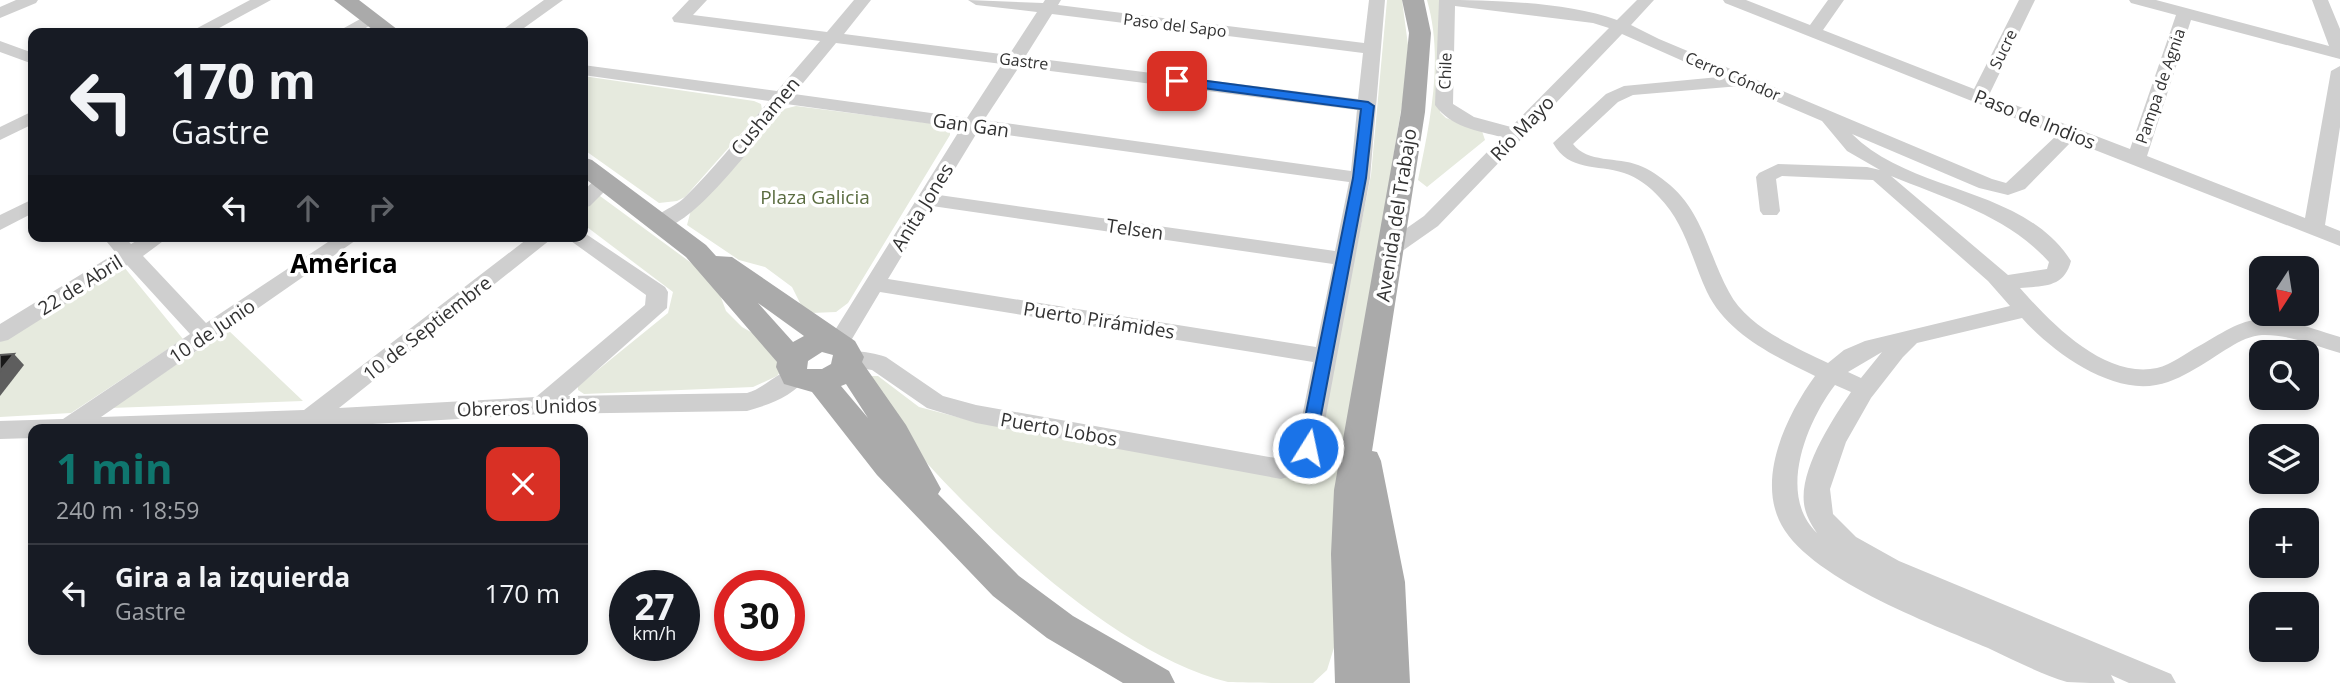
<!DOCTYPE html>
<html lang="es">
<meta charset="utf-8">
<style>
body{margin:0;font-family:"Open Sans",sans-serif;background:#20242c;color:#f1f3f6;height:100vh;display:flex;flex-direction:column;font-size:26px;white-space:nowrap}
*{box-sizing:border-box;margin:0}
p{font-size:23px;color:#9ea1a6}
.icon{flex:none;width:38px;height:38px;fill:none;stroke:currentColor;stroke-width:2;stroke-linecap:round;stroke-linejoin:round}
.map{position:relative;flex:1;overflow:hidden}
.panel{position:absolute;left:28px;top:424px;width:560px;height:231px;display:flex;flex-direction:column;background:#171b24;border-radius:14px;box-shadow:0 4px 10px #0003}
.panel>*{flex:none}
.guide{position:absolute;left:28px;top:28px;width:560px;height:214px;border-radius:14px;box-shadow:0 4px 10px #0003;background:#171b24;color:#f1f3f6;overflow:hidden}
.needle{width:46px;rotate:192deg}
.tools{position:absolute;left:2249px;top:256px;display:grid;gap:14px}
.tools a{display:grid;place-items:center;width:70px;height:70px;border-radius:14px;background:#171b24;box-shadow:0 4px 10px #0003;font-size:35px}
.speed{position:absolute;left:609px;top:570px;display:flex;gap:14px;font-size:35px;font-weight:700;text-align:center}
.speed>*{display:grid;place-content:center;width:91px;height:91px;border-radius:50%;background:#171b24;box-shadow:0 4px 10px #0003;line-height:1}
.speed small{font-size:18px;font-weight:400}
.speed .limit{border:10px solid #d22;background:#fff;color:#111}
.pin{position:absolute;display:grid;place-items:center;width:60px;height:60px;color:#fff;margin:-30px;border-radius:14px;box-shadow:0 4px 10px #0006}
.me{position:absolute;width:77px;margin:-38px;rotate:10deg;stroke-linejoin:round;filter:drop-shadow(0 0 5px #0008)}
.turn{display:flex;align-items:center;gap:24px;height:147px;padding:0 28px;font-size:32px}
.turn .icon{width:91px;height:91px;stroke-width:2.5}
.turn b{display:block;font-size:49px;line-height:60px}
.lanes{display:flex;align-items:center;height:66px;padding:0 28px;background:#0003;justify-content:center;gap:35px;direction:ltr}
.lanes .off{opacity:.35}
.round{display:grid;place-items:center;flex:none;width:74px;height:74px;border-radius:14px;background:#20242c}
.headline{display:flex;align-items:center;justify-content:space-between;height:119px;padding:0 28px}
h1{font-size:42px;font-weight:700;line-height:52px;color:#0f766e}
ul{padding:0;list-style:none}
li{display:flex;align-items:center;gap:21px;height:98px;padding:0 28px;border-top:2px solid #363941}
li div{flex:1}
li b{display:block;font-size:26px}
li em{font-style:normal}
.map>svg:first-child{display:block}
</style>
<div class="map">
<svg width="2340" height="683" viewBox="0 0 2340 683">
<rect width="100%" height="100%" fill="#fff"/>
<path fill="#e6eade" d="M1387,0H1402L1408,45L1406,80L1339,486L1337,638L1327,670L1313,683C1290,683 1249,683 1228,682C1127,658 1006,548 936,473C910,446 889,408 870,376H878L919,407L961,418L1272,474L1316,453L1371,175Z
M1427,0H1441L1440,112L1446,118L1482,131L1485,140L1427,187L1418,180C1430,122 1444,59 1427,0Z
M583,76L754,101L761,104L762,110L685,197L677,201L659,203L583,149Z
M796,106L936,124L950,131V135L848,303L836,312L811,313L801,305L792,287L765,267L739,260L687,225L691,210L780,110Z
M596,196H600L705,273L716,284L726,311L742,327L765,340L784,367L777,376L753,387L584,394L578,390V386L668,313L673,292L583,224V207Z
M124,267L183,339L71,413L0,417V342Z
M228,330L303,401L111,408Z"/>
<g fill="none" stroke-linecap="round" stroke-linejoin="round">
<path fill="#cfcfcf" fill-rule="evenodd" d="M16,0H38L36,3L0,18V7Z
M250,0H271L210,33H188Z
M544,0H563L517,33H498Z
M689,0H707L693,15L827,32L854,0H871L844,34L1009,55L1037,12L976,5L968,0L1043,3L1045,0H1061L1058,5L1364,43L1369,0H1385L1370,178L1320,448L1307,471L1281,479L976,423L927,408L872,370L841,365L837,359L841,353C855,349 872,353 886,357L943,396L976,405L1281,459L1289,457L1296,447L1313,362L880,292L846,349L838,351L830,349L827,343L961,128L786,104C763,131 688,238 652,229L649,224C656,212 674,208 684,198C715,168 741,134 769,101L583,75V65L777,91L820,41L674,22L672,18ZM1052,14L1363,53L1358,99L1025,57ZM836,43L1002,64L967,118L794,94ZM1019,67L1357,110L1351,171L984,120ZM978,131L1349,182L1335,251L939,195ZM932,206L1333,264L1316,347L888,279Z
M1439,0C1493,0 1566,2 1617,20L1637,0H1654L1631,25L1659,39L1992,179L2006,183L2057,135L1725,3L1723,0H1746L1810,25L1828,0H1844L1823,30L1974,89L2019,0H2035L1989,95L2130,149L2176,15L2131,3L2129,0H2156L2329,46L2312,0H2328L2340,29V59L2191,20L2147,156L2305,218L2331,71L2340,66V127L2325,225L2340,231V246L2072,141L2025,189L2008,195L1979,188L1852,134C1912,194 2023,186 2071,261C2064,288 2043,286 2020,288C2051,323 2104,379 2157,368C2171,365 2186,353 2199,346C2219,335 2239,320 2262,319C2288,318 2315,330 2340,337V353C2315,346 2288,334 2262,335C2241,336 2218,356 2200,366C2186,374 2173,382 2156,385C2110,394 2051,351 2022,318L1917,343L1903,357L1871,398L1846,442L1830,489L1833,514L1856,537L1899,561L2171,674L2176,683H2129L2111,675L2115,683C2100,683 2081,683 2067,682C2040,674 2014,660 1988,648C1932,624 1804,577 1779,520C1758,474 1788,413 1815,376C1776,357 1727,334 1707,292C1692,260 1685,223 1659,197C1650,187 1637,177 1624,173C1597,164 1569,172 1553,143L1606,94L1624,86L1719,77L1622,34L1438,226L1398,254H1384L1380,249L1384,244L1424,216L1502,137C1477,131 1451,127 1435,105ZM1455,6L1593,23L1609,28L1511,127L1474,117L1453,104ZM1740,86L1822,121L1847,151L1880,170L1867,167L1778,164L1759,173L1756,177L1760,211L1763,215H1777L1780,211L1776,179L1782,176L1873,180L1988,281L2010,306L1865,341L1844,350L1828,363C1795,347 1747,327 1729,292C1709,256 1703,213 1670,185C1660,177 1650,169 1638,165C1618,157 1587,163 1573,144L1618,102L1633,95ZM1891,176C1947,199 2008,216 2049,262L2047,269L2008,275ZM1882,352L1861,378L1848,372ZM1835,385L1851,392C1832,420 1796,474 1805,509C1807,517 1812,526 1817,533C1777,495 1806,423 1835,385Z
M371,13L379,18C367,31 352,34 335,33Z
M0,41L33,53V64L0,52Z
M33,111V124L0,140V127Z
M604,176L611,178L614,182L590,206L583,208V191L597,178Z
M33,199V213L0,230V215Z
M583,232L665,287L668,292L667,308L568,396L747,393C767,388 783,364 803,370L807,376C795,396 768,405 747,411L542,414L286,429H33V438L0,439V421L63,419L190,334L127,265L8,340L0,342V324L116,253L102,236H124L131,244L145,236H170L143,256L206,323L337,236H362L101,417L304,410L531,236H555L339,408L536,397L645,305L646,295L564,236H583Z"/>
<path fill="#aaa" fill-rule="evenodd" d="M334,0H359L402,33H377Z
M1402,0H1424L1431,33L1425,112L1372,451L1377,452L1381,461L1405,582L1410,683H1335L1331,554L1334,490L1401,112L1409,33Z
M583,157L592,160L706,245L716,256L732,257L855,341L864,357L862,362L906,425L941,489L938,494L1019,576L1073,616L1169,671L1175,683H1123L1047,638L993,596L877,475L812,392L784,384L776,367L777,362L686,257L583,177ZM758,303L804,336L793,342ZM822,352L833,355L831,364L822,369H807L808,361ZM846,384L868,418L841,386Z"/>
</g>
<path fill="#5e5e5e" d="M14,354L24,365L0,396V371Z"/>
<path fill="#191919" stroke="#5e5e5e" stroke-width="2" d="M14,354L0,371V355Z"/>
<path fill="#1a73e8" stroke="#114b97" stroke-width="2" d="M1177,77L1368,102L1374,106L1366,178L1314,452H1302L1299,448L1353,178L1361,109L1173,84L1171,81Z"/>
<g text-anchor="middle" stroke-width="7" stroke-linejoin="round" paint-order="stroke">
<g font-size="16" fill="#323232" stroke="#fff">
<text transform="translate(1175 25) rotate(7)" y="6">Paso del Sapo</text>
<text transform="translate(2003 49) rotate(-64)" y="6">Sucre</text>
<text transform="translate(1024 61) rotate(7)" y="6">Gastre</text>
<text transform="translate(1445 71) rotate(-88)" y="6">Chile</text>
<text transform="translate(1733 76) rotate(23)" y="6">Cerro Cóndor</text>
<text transform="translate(2160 86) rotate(-71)" y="6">Pampa de Agnia</text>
</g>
<g font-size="19" fill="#323232" stroke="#fff">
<text transform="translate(765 116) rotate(-50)" y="7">Cushamen</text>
<text transform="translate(2035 119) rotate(22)" y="7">Paso de Indios</text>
<text transform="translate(971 125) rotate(8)" y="7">Gan Gan</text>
<text transform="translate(1522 128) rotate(-46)" y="7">Río Mayo</text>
<text transform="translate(922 207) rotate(-58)" y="7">Anita Jones</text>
<text transform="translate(1396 215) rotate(-81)" y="7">Avenida del Trabajo</text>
<text transform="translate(1135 229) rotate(8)" y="7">Telsen</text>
<text transform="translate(80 285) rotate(-32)" y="7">22 de Abril</text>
<text transform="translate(1099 320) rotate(9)" y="7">Puerto Pirámides</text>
<text transform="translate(427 328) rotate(-38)" y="7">10 de Septiembre</text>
<text transform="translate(212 331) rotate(-34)" y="7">10 de Junio</text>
<text transform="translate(527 407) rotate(-2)" y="7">Obreros Unidos</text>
<text transform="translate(1059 429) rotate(10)" y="7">Puerto Lobos</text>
</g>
<g font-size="19" fill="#5a6c40" stroke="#fff">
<text x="815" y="204">Plaza Galicia</text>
</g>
<g font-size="26" font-weight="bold" fill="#000" stroke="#fff">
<text x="344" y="273">América</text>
</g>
</g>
</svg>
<div class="tools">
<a><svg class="needle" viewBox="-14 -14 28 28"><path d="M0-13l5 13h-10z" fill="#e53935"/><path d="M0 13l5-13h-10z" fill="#9ea1a6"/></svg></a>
<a><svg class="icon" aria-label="search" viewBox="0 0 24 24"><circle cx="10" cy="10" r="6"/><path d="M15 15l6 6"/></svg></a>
<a><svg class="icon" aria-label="layers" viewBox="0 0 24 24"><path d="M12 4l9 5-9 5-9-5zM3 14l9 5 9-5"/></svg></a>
<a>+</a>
<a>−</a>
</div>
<div class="speed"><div>27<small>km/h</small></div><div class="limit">30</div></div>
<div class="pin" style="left:1177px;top:81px;background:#d93025"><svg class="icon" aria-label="arrive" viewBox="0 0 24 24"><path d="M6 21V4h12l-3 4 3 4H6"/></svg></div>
<svg class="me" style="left:1308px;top:448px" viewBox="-20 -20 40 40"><circle r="17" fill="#1a73e8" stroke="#fff" stroke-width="3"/><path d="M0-11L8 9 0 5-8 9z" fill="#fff"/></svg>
<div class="guide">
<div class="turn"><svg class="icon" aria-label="left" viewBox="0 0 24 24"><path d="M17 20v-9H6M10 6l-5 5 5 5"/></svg><div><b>170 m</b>Gastre</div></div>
<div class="lanes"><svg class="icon" aria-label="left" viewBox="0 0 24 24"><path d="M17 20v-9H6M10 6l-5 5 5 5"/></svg><svg class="icon off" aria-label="ahead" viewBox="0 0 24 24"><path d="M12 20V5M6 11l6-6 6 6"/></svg><svg class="icon off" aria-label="right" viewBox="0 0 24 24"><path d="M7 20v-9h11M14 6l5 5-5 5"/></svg></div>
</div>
<section class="panel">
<div class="headline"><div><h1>1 min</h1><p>240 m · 18:59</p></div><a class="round" style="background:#d93025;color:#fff"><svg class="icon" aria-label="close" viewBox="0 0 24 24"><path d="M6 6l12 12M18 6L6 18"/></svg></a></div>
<ul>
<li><svg class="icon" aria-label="left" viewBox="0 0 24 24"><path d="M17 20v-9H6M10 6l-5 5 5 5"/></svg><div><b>Gira a la izquierda</b><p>Gastre</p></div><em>170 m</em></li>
</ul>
</section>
</div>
